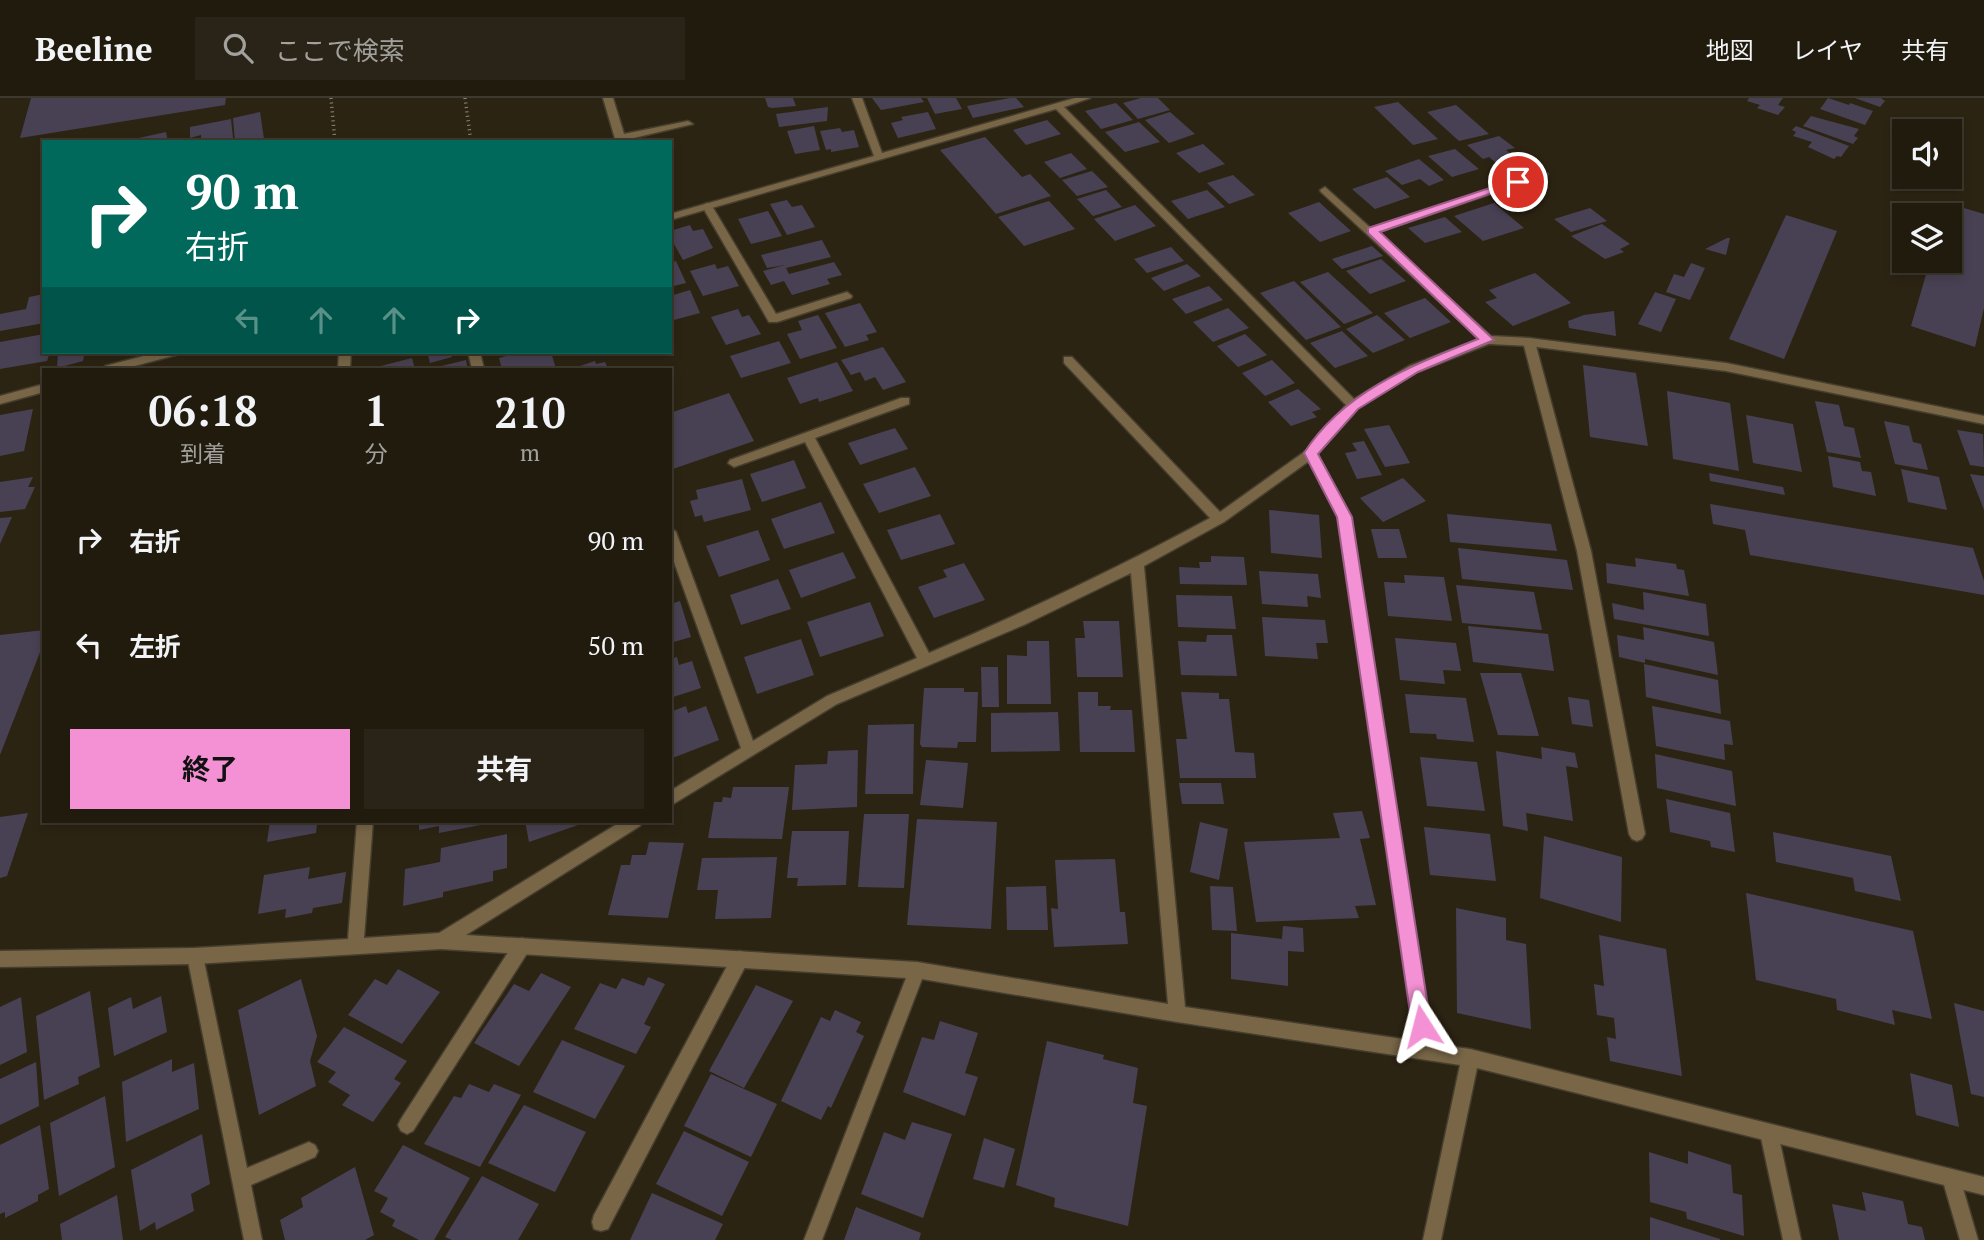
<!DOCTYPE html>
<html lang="ja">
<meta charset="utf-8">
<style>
body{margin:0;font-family:"PT Serif","Noto Sans JP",serif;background:#292417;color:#f1f3f6;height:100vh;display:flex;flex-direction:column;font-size:26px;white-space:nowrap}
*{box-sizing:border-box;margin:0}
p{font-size:23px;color:#a2a19e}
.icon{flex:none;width:38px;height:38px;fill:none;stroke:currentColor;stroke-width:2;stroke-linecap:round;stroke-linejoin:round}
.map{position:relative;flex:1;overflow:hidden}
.side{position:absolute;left:42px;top:270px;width:630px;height:455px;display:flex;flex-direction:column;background:#211b0e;border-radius:0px;box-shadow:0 4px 10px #0003,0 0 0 2px #3e392e}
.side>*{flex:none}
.top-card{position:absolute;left:42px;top:42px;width:630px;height:214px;border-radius:0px;box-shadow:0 4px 10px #0003,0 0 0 2px #3e392e;background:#00695c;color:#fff;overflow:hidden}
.tools{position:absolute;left:1892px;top:21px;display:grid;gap:14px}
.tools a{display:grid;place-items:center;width:70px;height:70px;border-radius:0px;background:#211b0e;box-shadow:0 4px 10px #0003,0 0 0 2px #3e392e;font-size:35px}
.pin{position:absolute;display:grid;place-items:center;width:60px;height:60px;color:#fff;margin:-30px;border:4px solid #fff;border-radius:50%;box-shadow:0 2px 7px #0007}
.me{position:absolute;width:77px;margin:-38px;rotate:351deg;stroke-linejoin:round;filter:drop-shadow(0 0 5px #0008)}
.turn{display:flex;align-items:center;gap:24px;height:147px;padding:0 28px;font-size:32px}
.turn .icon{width:91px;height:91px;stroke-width:2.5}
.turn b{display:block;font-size:49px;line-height:60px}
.lanes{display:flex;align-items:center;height:66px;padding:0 28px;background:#0003;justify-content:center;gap:35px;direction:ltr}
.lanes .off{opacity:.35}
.eta{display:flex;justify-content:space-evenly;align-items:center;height:119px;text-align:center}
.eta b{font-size:42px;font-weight:700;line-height:49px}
.action{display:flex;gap:14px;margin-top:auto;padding:14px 28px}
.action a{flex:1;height:80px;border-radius:0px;background:#f491d4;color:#111;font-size:28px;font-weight:700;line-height:80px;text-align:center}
.action a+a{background:#292417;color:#f1f3f6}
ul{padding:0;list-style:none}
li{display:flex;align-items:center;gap:21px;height:105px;padding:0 28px}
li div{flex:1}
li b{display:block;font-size:26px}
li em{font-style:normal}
header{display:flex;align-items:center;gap:42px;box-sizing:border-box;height:98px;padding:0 35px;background:#211b0e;border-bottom:2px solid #3e392e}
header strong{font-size:33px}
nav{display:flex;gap:38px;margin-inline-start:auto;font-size:24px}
.search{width:490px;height:63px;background:#292417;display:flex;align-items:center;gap:18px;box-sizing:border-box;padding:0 24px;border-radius:0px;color:#a2a19e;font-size:26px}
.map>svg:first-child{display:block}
</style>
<header>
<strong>Beeline</strong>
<div class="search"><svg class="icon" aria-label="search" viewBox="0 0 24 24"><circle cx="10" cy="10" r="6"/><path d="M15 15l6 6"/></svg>ここで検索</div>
<nav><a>地図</a><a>レイヤ</a><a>共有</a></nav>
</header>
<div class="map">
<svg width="1984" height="1142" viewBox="0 0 1984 1142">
<rect width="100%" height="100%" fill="#2c2413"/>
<path fill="#484153" d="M31,0H226L225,7L20,40Z
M765,0H793L796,8L772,10L768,9Z
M872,0H921L924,4L881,12Z
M927,0H956L962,11L935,16Z
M1010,0H1016L1024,9L973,20L967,8Z
M1141,0H1158L1170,12L1138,21L1123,5Z
M1749,0H1783L1778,7L1785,9L1778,17L1757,10L1760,7L1747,3Z
M1828,0L1849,7L1850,5L1873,13L1865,27L1820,11Z
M1855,0H1881L1885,3L1880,9Z
M1398,4L1438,41L1413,47L1374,9Z
M1116,5L1133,22L1101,31L1085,13Z
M1456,7L1489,36L1459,43L1427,14Z
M828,9L827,23L779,29L776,16Z
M260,14L264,41L235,44L233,20Z
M928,14L936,31L898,40L891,25L903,22L901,19Z
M1170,14L1195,36L1169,45L1145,22Z
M1811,18L1859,31L1854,38L1858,40L1853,46L1803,28Z
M231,21L233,40L201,44V37L190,40V29Z
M1047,22L1061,36L1026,47L1013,32Z
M1139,24L1160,44L1125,54L1105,34Z
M814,28L820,52L795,56L787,33Z
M1796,28L1849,48L1841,59L1837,58L1834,61L1808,49L1812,44L1793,38L1796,34L1792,32Z
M840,30L842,34L854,32L859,49L831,54V51L826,52L820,33Z
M166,34L168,44H125V43Z
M1499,38L1515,50L1506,52L1515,59L1496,65L1489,59L1483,61L1467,47Z
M985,39L1022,79L1030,76L1051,98L996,116L940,52Z
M1203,46L1225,66L1199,75L1176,55Z
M1455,51L1479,71L1452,79L1428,58Z
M1071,55L1087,71L1060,80L1044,64Z
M1419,61L1444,82L1429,88L1420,81L1402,87L1385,73Z
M1092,73L1108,89L1077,98L1062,82Z
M1233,77L1255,97L1229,106L1207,85Z
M1387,79L1410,99L1375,111L1352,91Z
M1106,92L1122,109L1093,118L1077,101Z
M1207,92L1225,109L1188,121L1171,103Z
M787,102L792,109L802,107L815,129L787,137L770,106Z
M1049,103L1075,131L1024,148L998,119Z
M1319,104L1351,133L1320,144L1288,115Z
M1494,105L1524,130L1483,143L1454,118Z
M1947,105L1984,116V210L1975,249L1911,228L1930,163H1950V117H1943Z
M1135,107L1156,128L1115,143L1094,121Z
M1590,110L1607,123L1571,134L1554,121Z
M768,113L782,138L751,146L738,121Z
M1786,117L1837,133L1784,261L1729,241Z
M1445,119L1462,134L1425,145L1408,130Z
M1602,126L1630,146L1620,151L1624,154L1605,161L1571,138Z
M690,127L693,133L703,131L713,150L683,162L670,139V133Z
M1727,140H1730L1726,157L1705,151Z
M822,142L831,159L786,170L789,176L834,164L842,177L827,181L830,186L792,197L784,183L771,187L763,173L785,167L767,170L761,157Z
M1372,148L1383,158L1342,171L1332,161Z
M1171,149L1184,163L1147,175L1134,161Z
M1381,161L1406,183L1370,196L1346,173Z
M676,163L686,185L670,189V165Z
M1691,165L1705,170L1690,202L1666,194L1674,176L1684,179Z
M715,166L717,171L728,168L739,188L703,198L690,173Z
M1187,166L1201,178L1164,193L1151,180Z
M1328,174L1373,215L1344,226L1300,184Z
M1535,175L1571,205L1513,228L1485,204L1497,200L1489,192Z
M1294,183L1341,229L1306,242L1260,195Z
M1209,188L1223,202L1186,216L1172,201Z
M690,192L700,215L670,223V198Z
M1655,194L1676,201L1661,234L1638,226Z
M44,196V225L0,233V216L26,211L29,199Z
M1425,200L1451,224L1410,240L1384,215Z
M860,205L877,234L866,237L869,242L845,249L825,215Z
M1228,210L1249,230L1213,244L1193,224Z
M738,211L742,219L749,217L761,236L726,247L711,219Z
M1614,213L1616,238L1569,230L1568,223L1584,217Z
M818,217L837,250L800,261L787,236L802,232L798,223Z
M1377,217L1405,242L1373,255L1346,231Z
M1342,233L1368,258L1335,270L1310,245Z
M44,236V254H50L47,263L0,271V244Z
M1245,236L1267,257L1238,269L1217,248Z
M779,243L791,265L741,280L730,258Z
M883,249L906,284L883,292L875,279L865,283L860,274L851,277L841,262Z
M58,254H98V255L84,258L83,263L57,270Z
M427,254H451L452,259L430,265Z
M521,254H551L556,271H502L499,260Z
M412,260L415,271H373V270Z
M466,262L468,271H433V270Z
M1272,262L1295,285L1265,298L1242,275Z
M595,263L596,266L605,264L608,271H571Z
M837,264L853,293L819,304L818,300L800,306L787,280Z
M1583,267L1636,275L1648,348L1590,339Z
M1298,291L1321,311L1312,314L1317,319L1291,328L1268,304Z
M1667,293L1730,305L1739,373L1673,361Z
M729,295L754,343L670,372V315Z
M1815,303L1839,307L1844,328L1854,330L1861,360L1827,354Z
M33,311L24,353L0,358V317Z
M1746,317L1793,326L1802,374L1753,365Z
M1884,323L1909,328L1913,344L1921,346L1928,372L1895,366Z
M1389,327L1410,365L1385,369L1364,331Z
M895,330L908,351L860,367L848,345Z
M1957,332L1983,336L1984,369L1970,367Z
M1364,343L1382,377L1357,381L1345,355L1357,353L1352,345Z
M1828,358L1860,364L1862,373L1871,374L1876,398L1833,389Z
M794,362L806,390L762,404L750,376Z
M915,369L931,398L879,415L863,386Z
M1901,371L1939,379L1947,412L1908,404Z
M1709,375L1783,389L1785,397L1710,383Z
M1970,376L1984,378V412Z
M33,379L28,389H35L25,411L0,414V384Z
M1403,380L1426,403L1383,424L1360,400Z
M742,381L751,412L704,424L702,417L695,419L690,403L698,401L696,392Z
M821,404L835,435L784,451L771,421Z
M1710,406L1973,450L1984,483V497L1750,457L1745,432L1713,426Z
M1269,412L1319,417L1322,460L1271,455Z
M940,416L955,446L901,462L887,432Z
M1447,416L1551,426L1557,453L1450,444Z
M12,419L0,446V420Z
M1371,431H1399L1407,460H1378Z
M758,432L770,462L719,479L706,448Z
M1458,450L1567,462L1573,492L1462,481Z
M843,454L856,480L801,500L789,472Z
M1211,458L1244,459L1247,487L1180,486L1179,469L1200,470L1199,464H1211Z
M1635,460L1676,466L1677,471L1684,472L1689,498L1607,485L1606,465L1636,469Z
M964,465L985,502L934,520L918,489L947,479L943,472Z
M1259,473L1318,476L1321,500L1307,498L1308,509L1262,506Z
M1404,477L1444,479L1452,523L1388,518L1384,484L1405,485Z
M778,481L791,511L741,527L730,497Z
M1456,487L1534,494L1542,532L1462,525Z
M1643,494L1706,506L1709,538L1614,521L1612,505L1644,512Z
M1176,497L1232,498L1236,531L1178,529Z
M680,503L691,539L670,545V506Z
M870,504L884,538L820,559L807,524Z
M1262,519L1325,522L1328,545H1316L1318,561L1265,558Z
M1083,523H1119L1123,579H1077L1075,540H1085Z
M1468,528L1548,536L1554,573L1473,564Z
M1643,529L1714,544L1718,577L1645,561V565L1619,559L1617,537L1644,542Z
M44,532V544L0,657V537Z
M1207,537H1232L1237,578L1181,577L1178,543L1206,544Z
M1395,540L1456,545L1461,573L1443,572L1445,586L1400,582Z
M801,541L814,577L757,596L744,559Z
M1027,543H1049L1051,606H1007V557L1027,558Z
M677,559L679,567L692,563L701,590L670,600V561Z
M1644,566L1718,582L1721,616L1646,599Z
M981,569H998L999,609H982Z
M1480,575H1521L1539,638L1498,637Z
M924,590H964V594H978L976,644H958L957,650L922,649L920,646Z
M1078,594H1098V608H1111L1110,612H1132L1135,654H1080Z
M1181,594L1219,595V601H1229L1235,654L1254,655L1256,680H1180L1176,641H1187Z
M1405,596L1466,600L1474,644L1437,641L1436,636L1410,635Z
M1568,599L1589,602L1593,629L1572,626Z
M686,608L688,615L706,608L719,642L670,661V614Z
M1652,608L1730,623L1733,647L1724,646L1725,662L1656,648Z
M1058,614L1060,653L991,654V615Z
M914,626L913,696H865L868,627Z
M1541,649L1575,655L1578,670L1566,668L1573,723L1526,715L1528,733L1503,728L1496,653L1542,661Z
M858,652L857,709L792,712L795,667L827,666L828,653Z
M1655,656L1732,673L1736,708L1657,690Z
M1420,659L1477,664L1485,713L1427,708Z
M926,662L968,665L963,710L920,707Z
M1179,685H1221L1224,706H1182Z
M733,689H789L782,741L708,740L714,704H722L723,699L731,700Z
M1666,701L1730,715L1735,754L1711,749L1710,743L1670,734Z
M1362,713L1370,740L1360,741L1376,807L1355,808L1359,820L1256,824L1244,744L1340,740L1333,715Z
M28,715L7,778L0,780V719Z
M864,716H909L904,790L858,789Z
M917,721L997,724L991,831L907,827Z
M270,723H335V724L317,727L316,735L267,744Z
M419,723H496V724L439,735V728L419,732Z
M525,723H580L581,726L529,744Z
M1200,724L1228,731L1219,782L1190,774Z
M1424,729L1490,736L1496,783L1430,777Z
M792,733H849L846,787L797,788L798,780H787Z
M1773,734L1891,758L1901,803L1855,793L1853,780L1776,764Z
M507,736V770L493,773V783L443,794V799L403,808L405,771L440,764L441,750Z
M1544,738L1622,759L1621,824L1540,800Z
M649,744L684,745L668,820L608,817L621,767H630L632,757H646Z
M777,759L771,820L715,821L718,792H697L702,760Z
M1115,761L1120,814H1125L1128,846L1054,849L1051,810L1058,811L1055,762Z
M310,769L308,781L346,774L342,805L313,810L312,815L285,820L286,811L258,816L264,777Z
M1046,788L1048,832H1007L1006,789Z
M1210,788L1233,789L1237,833L1212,832Z
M1746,795L1913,833L1932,921L1892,912L1895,927L1837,912L1836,901L1756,882Z
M1456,810L1506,820V842L1526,846L1531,931L1457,915Z
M1283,828L1303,830L1304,854L1288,853V888L1231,881V835L1282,841Z
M1599,837L1666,851L1682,978L1610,963L1607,939L1616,941L1614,920L1597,917L1594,886L1604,888Z
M398,871L440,894L402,946L348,917L375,881L387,887Z
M541,875L571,889L519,968L474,945L514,886L529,893Z
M648,879L665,886L644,926L651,929L636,956L574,931L600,885L616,891L622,880L644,888Z
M301,881L317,938L310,963L316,988L259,1017L238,912Z
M756,887L793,903L744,990L709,973Z
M90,893L100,969L78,979L79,986L44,1002L36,918Z
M161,898L167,934L114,958L108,910L131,899L133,911Z
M21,899L27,954L0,967V909Z
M1954,905L1984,913V999L1971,996Z
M835,912L861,924L856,934L864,938L831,1010L828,1008L821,1022L781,1003L821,919L830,923Z
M940,923L978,935L965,975L978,979L965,1018L903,994L922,939L934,942Z
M344,929L407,963L394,981L401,985L373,1024L342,1007L350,997L328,984L336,974L317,964Z
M562,942L625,968L595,1021L533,994Z
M1047,943L1104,957L1103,961L1138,970L1133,1005L1147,1008L1128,1128L1054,1109L1055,1100L1016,1087Z
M172,961V974L194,965L199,1011L126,1044L122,984Z
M36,964L39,1008L0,1027V981Z
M1910,975L1952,987L1959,1029L1916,1017Z
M711,976L777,1006L751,1059L684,1028Z
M469,986L489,994L494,986L521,997L480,1069L424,1046L454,998L461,1000Z
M105,998L115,1069L59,1098L50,1025Z
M524,1007L586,1034L555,1094L488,1065Z
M912,1024L952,1036L923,1120L861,1096L884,1034L905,1042Z
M40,1027L49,1091L38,1097V1103L5,1120V1114L0,1116V1047Z
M684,1033L749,1064L722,1118L656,1086Z
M202,1036L210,1086L191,1096L194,1113L156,1132L155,1124L140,1133L131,1072Z
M984,1040L1015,1051L1004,1090L973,1081Z
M403,1047L470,1080L434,1142H419L392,1128L395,1122L380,1114L388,1100L374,1093Z
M1688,1053L1731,1067L1733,1095L1742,1097L1744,1138L1687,1121L1686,1114L1650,1104L1649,1054L1688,1066Z
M355,1069L374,1137L365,1142H285L280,1122L303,1109L301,1100Z
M482,1078L539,1106L518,1142H452L445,1139Z
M1862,1094L1903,1103L1908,1126L1922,1129L1925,1142H1839L1832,1106L1866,1113Z
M652,1095L723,1126L715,1142H630Z
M117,1097L123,1142H62L60,1126Z
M856,1109L921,1135L919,1142H844Z
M1650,1119L1720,1141V1142H1650Z"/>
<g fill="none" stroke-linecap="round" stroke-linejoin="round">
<g stroke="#463e2e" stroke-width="3">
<path id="service" d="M1540,74L1548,76L1376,135L1372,136L1367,133Z
M707,105L712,108L776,216L847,194L852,198L851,200L777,224H769L702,108Z
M1529,240L1535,244L1591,453L1645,736L1642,741L1637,743L1632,741L1629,736L1577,453L1523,244Z
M339,254H351L350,271H338Z
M468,254H480L484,271H472Z
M522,840L528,842L530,848L528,854L413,1033L407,1036L401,1033L398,1027L401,1021L516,842Z
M195,850L201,852L203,858L247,1070L309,1044L315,1047L318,1053L315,1059L251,1087L262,1142H244L187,858L189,852Z
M740,853L746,855L748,861L746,867L608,1131L601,1133L594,1131L592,1124L594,1117L734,855Z
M1769,1026L1775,1029L1778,1035L1801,1142H1783L1760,1035L1763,1029Z
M1951,1071L1957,1074L1960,1080L1978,1142H1960L1942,1080L1945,1074Z"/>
</g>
<g stroke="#463e2e" stroke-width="3">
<path id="minor" d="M603,0H613L624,36L688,23L693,26L625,42L626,44H616Z
M852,0H862L882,55L1075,0H1090L1064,9L1354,301L1409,268L1480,241L1321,94L1320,92L1325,89L1491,238L1529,240L1726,265L1984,318V326L1726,273L1529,248L1489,246L1417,274L1357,310L1317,356L1351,419L1433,946L1470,951L1984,1079V1097L1477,970L1441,1142H1423L1460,967L1177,924L922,881L822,1142H804L906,880L441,851L195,866L0,869V853L195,850L348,841L357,723H373L364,840L439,835L622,723H643L640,728L466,837L917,864L1168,906L1131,475L1026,526L837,606L670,708V693L741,650L670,453V429L676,434L753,643L827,598L917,560L805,344L734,369L728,365L730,362L901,300H909V306L815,340L929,555C1025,514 1118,470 1210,420L1064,265V259H1072L1220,414L1307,352L1346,307L1056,11L670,122V116L874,58ZM1309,363L1339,419L1416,943L1185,909L1144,468L1224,424Z
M159,254H178L176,257L123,271H103L105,268Z
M44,286V294L0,306V298Z"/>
</g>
<path stroke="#8c8678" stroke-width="3.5" stroke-dasharray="1 3.5" stroke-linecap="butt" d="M331,0L335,44
M465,0L471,44"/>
<use href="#service" fill="#786647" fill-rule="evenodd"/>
<use href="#minor" fill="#786647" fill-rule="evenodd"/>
</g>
<path fill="#f491d4" stroke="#9f5e8a" stroke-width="2" d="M1514,82L1524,84L1380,134L1494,242L1418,274L1358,311L1318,356L1352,419L1431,928L1429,935L1422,938L1415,935L1412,928L1337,419L1304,355C1344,293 1413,267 1478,241L1368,135V130Z"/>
</svg>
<div class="tools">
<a><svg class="icon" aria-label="sound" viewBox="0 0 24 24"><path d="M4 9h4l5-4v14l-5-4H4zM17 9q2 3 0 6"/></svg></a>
<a><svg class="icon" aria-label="layers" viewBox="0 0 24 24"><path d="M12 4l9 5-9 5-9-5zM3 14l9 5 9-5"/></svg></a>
</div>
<div class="pin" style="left:1518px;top:84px;background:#d93025"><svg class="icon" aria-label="arrive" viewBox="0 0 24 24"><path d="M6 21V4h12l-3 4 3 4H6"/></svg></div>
<svg class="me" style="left:1422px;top:928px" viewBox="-20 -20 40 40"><path d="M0-17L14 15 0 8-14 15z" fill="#f491d4" stroke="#fff" stroke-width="4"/></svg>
<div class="top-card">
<div class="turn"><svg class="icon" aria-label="right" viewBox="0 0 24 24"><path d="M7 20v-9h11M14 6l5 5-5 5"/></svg><div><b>90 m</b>右折</div></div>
<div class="lanes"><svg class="icon off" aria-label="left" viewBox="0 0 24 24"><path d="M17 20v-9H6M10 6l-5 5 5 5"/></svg><svg class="icon off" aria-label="ahead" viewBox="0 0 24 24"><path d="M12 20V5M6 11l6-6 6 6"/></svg><svg class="icon off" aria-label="ahead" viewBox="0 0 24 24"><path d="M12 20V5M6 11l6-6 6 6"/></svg><svg class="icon" aria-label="right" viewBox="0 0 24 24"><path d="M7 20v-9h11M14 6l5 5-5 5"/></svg></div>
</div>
<section class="side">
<div class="eta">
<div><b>06:18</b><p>到着</p></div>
<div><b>1</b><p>分</p></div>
<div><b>210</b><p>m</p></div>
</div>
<ul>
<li><svg class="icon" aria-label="right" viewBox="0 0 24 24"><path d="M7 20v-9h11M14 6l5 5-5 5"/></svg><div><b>右折</b></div><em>90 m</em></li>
<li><svg class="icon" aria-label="left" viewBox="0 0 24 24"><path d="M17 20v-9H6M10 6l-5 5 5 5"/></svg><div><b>左折</b></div><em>50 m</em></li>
</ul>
<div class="action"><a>終了</a><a>共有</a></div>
</section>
</div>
